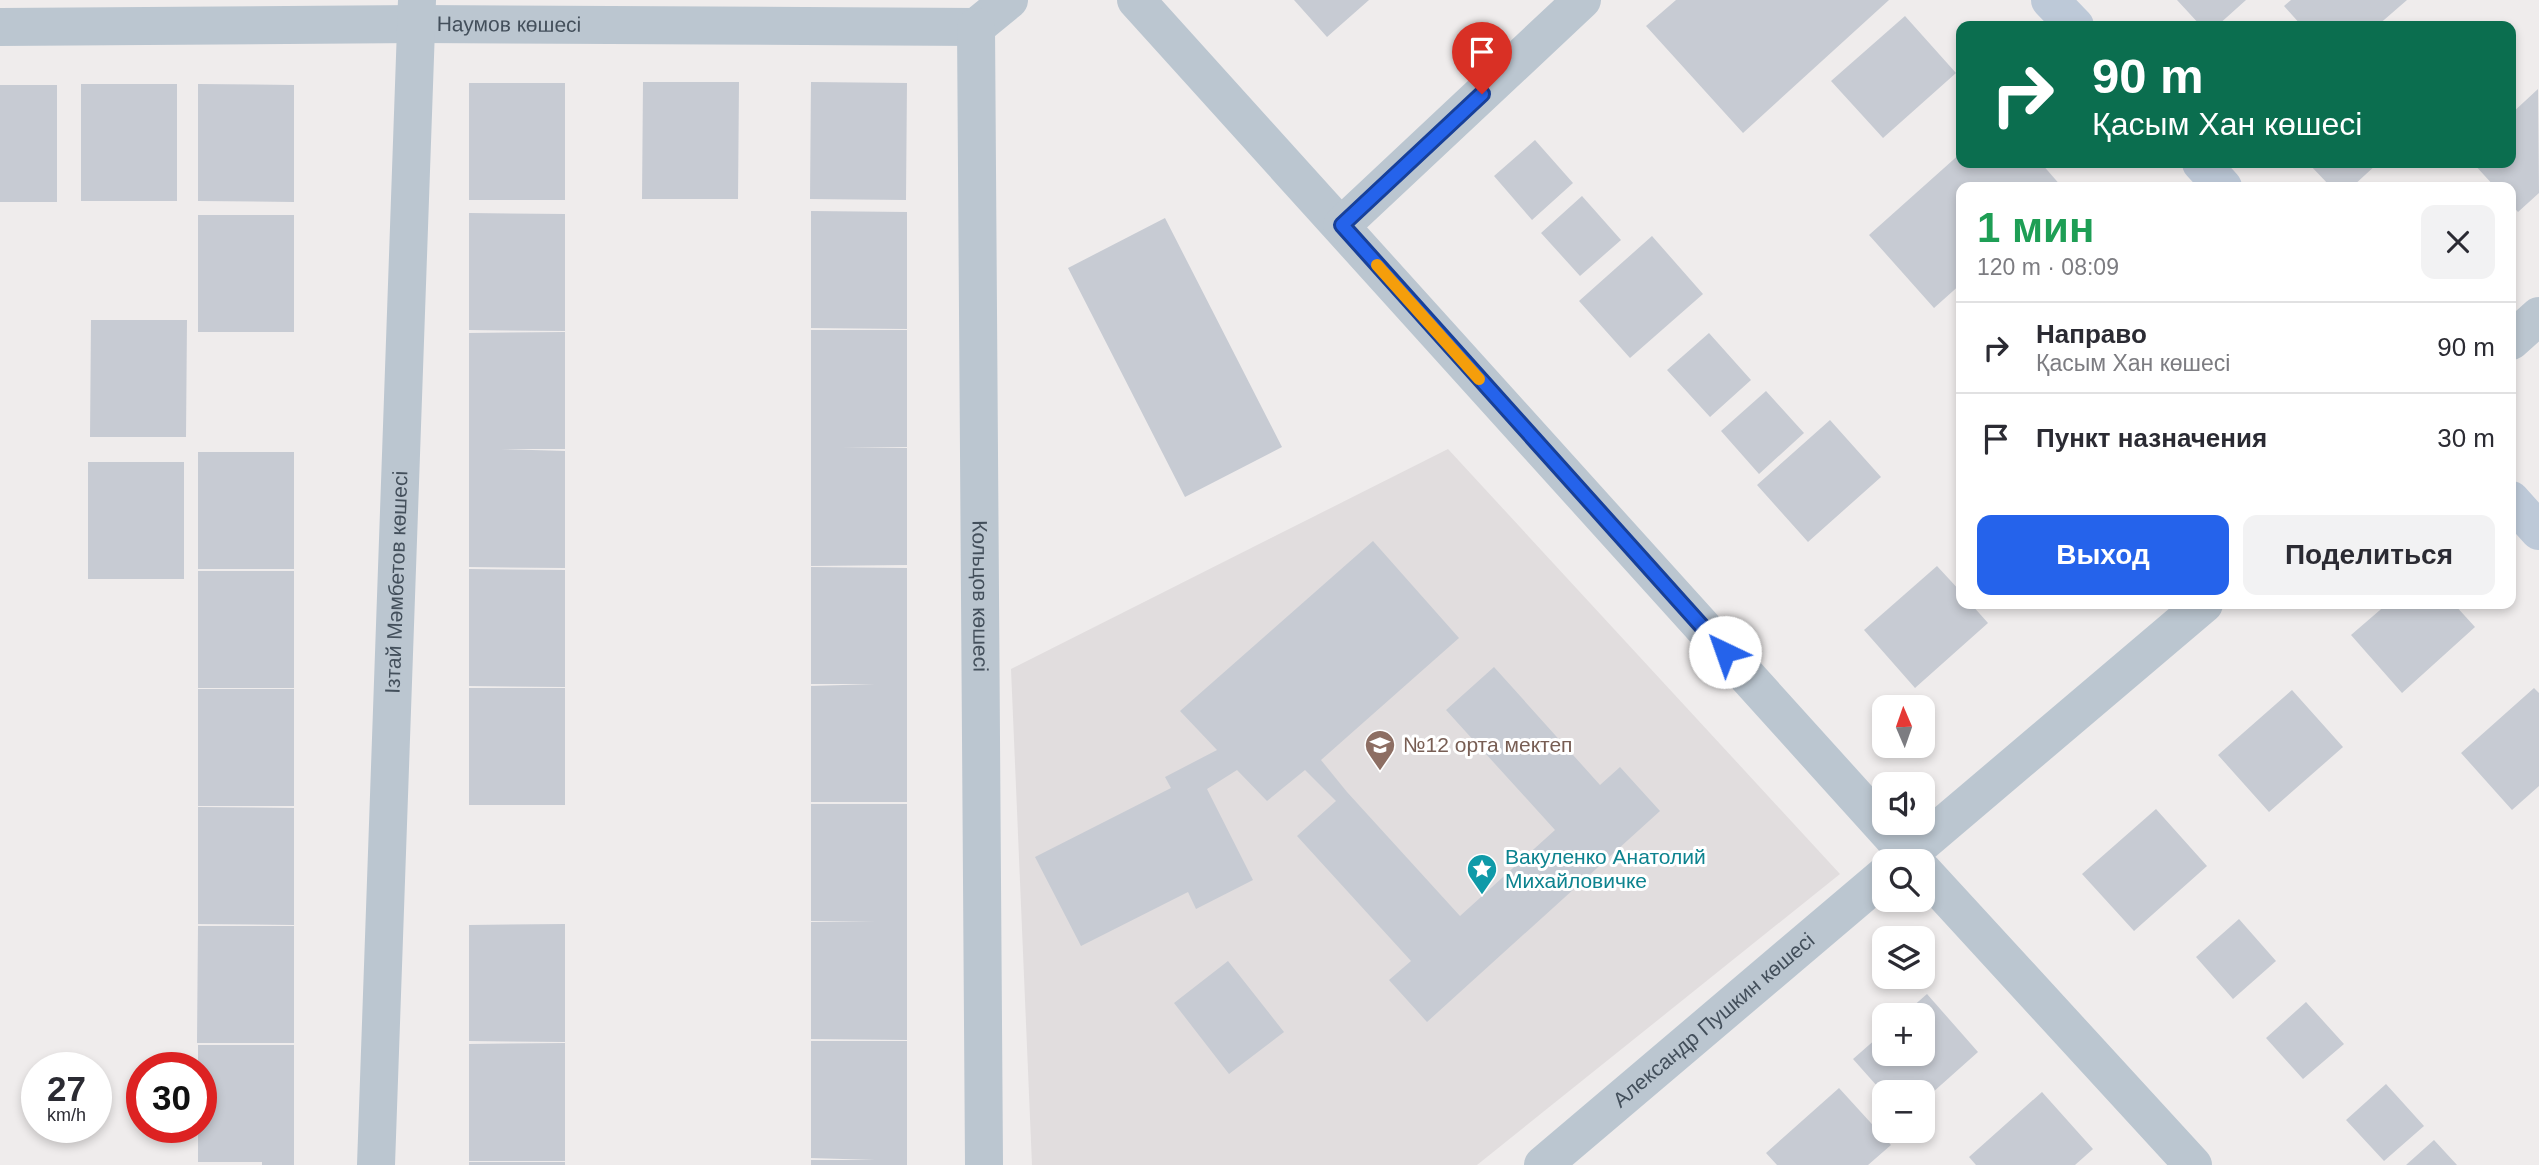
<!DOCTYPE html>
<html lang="ru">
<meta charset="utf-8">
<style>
body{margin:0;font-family:Helvetica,sans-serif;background:#f2f2f3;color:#2b2b33;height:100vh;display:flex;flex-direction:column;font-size:26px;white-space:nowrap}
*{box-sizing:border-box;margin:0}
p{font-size:23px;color:#7c7c81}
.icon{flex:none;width:38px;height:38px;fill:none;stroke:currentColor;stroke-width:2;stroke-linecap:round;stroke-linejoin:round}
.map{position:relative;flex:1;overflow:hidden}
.side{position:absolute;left:1956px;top:182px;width:560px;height:427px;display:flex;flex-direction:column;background:#fff;border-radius:14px;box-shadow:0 4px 10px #0003}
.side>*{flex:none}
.hud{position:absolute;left:1956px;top:21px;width:560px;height:147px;border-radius:14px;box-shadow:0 4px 10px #0003;background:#0b6e4f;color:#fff;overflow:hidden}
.needle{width:46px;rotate:358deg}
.tools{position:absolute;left:1872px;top:695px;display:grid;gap:14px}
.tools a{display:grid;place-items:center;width:63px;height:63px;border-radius:14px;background:#fff;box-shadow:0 4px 10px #0003;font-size:35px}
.speed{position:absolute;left:21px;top:1052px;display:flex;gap:14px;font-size:35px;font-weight:700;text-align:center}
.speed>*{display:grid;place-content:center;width:91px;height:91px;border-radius:50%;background:#fff;box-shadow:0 4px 10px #0003;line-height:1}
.speed small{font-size:18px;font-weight:400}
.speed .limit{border:10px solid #d22;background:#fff;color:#111}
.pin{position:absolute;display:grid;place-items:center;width:60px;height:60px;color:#fff;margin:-72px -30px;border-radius:50% 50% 50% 0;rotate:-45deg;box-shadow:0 0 7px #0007}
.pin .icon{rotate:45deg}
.me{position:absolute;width:77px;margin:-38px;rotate:318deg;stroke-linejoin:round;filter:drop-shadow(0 0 5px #0008)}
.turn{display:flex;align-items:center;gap:24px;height:147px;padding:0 21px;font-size:32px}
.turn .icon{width:91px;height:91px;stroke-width:2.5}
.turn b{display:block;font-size:49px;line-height:60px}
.round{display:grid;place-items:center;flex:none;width:74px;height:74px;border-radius:14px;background:#f2f2f3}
.overview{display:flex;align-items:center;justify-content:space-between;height:119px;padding:0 21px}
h1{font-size:42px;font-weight:700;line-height:52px;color:#1e9e55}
.primary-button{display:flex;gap:14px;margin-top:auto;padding:14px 21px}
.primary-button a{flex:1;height:80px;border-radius:14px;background:#2563eb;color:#fff;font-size:28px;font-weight:700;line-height:80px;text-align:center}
.primary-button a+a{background:#f2f2f3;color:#2b2b33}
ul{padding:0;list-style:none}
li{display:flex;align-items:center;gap:21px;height:91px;padding:0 21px;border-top:2px solid #e1e1e2}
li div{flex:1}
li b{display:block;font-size:26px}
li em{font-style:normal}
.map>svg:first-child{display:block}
</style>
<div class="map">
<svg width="2539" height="1165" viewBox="0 0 2539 1165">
<rect width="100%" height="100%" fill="#efecec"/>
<path fill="#e1ddde" d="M1448,449L1840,874L1477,1165H1032L1011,669Z"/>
<path fill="#c7cbd3" d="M1294,0H1369L1327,37Z
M1676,0H1889L1743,133L1646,26Z
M2177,0H2246L2217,26H2201Z
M2291,0H2407L2377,26H2302L2284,6Z
M1905,16L1956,73L1883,138L1831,81Z
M643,82H739L738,199H642Z
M811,82L907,83L906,200L810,199Z
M469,83H565V200H469Z
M81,84H177V201H81Z
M198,84L294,85V202L198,201Z
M0,85H57V202H0Z
M2538,89L2539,193L2518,212L2511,204V187H2495L2473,163H2511V114Z
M1535,140L1573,183L1532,220L1494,176Z
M1962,152V163H2041L2062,187H1962V283L1934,308L1869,235Z
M2308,163H2378L2352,187H2331Z
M1582,196L1621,240L1580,276L1541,233Z
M811,211L907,212V329L811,328Z
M469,213L565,214V331L469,330Z
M198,215H294V332H198Z
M1165,218L1282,447L1185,497L1068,268Z
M1652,236L1703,294L1630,358L1579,301Z
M91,320H187L186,437H90Z
M811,330H907V447H843L907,448V565L811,566Z
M565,332V449H501L565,451V568L469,567V333Z
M1709,333L1751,380L1710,417L1667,370Z
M1766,391L1804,433L1759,474L1721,431Z
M1830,420L1881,477L1808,542L1757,485Z
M198,452H294V569H198Z
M88,462H184V579H88Z
M1373,541L1459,638L1321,760L1347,792L1460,916L1555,830L1446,710L1494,667L1600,785L1620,767L1660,811L1427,1022L1389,980L1411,961L1297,836L1336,801L1305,770L1267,801L1237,770L1207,789L1253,880L1196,909L1188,892L1081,946L1035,857L1171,788L1165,777L1217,750L1180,711Z
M1937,566L1962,593V604H1971L1988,623L1915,688L1864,630Z
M811,567L907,568V802H811V686L875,684H811Z
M469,569L565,570V687L469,686Z
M198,571H294V688H198Z
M2387,604H2454L2475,627L2402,693L2351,635Z
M469,688H565V805H469Z
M2534,688L2539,693V786L2512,810L2461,753Z
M198,689H294V806H198Z
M2292,690L2343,747L2269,812L2218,755Z
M811,804H907V1040L811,1039V922H875L811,921Z
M198,807L294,808V925L198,924Z
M2156,809L2207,866L2134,931L2082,874Z
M2239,919L2276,961L2233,999L2196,957Z
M565,924V1042L469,1041V925Z
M198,926H294V1043H197Z
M1228,961L1284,1032L1229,1074L1174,1003Z
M1927,994L1978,1052L1923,1101V1092H1885V1095L1853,1059L1885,1031V1054H1923V1015H1903Z
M2306,1002L2344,1044L2303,1079L2266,1038Z
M811,1041H907V1165H811V1160H875L811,1158Z
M565,1043V1161H469V1044Z
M198,1045H294V1165H262V1162H198V1127H201V1068H198Z
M2386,1084L2424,1126L2384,1161L2346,1120Z
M1839,1088L1891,1145L1868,1165H1777L1766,1153Z
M2042,1092L2093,1149L2075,1165H1976L1969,1157Z
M2434,1140L2457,1165H2406Z
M469,1162H565V1165H469Z"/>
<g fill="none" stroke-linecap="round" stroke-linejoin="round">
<g stroke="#bbc6d0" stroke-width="38">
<path d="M1136,0L1914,861"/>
<path id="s1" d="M0,27L418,24L976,27L1009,0"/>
<path id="s2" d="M976,27L984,1165"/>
<path d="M1342,225L1582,0"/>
<path d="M2511,341L2539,316"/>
<path d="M1901,861L2204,604"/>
<path d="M1923,871L2193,1165"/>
<path id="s3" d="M376,1165L417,0"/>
<path id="s4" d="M1543,1165L1885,875"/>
</g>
<path stroke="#bdc9d8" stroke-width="38" d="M2050,0L2075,26
M2201,163L2223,187
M2511,500L2539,531"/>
</g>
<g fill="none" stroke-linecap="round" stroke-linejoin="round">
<g stroke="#184099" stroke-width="18">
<path id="route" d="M1482,94L1342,225L1725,652"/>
</g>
<use href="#route" stroke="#2563eb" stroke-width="12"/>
<path stroke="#f59e0b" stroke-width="12" d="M1377,265L1479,379"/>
</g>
<defs>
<g id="school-pin" transform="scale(1.575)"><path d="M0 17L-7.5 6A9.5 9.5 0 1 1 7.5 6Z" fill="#8d6e63" stroke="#fff"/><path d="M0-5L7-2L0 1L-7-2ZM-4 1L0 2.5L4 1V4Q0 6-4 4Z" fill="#fff"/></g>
<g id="sight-pin" transform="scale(1.575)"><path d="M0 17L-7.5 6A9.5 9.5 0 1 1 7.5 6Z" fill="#0f9aa8" stroke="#fff"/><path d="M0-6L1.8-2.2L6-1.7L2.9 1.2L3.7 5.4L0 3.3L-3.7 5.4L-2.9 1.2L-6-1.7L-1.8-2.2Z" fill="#fff"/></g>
</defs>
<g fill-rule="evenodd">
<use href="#school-pin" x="1380" y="745"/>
<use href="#sight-pin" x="1482" y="869"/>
</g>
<g text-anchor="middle" stroke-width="6" stroke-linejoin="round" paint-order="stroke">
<g font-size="21" fill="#434f5b" stroke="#fff">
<text dy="7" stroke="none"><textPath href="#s1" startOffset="509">Наумов көшесі</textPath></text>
<text dy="7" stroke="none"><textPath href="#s3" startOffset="583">Ізтай Мәмбетов көшесі</textPath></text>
<text dy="7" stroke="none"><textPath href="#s2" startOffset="569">Кольцов көшесі</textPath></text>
<text dy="7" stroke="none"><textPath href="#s4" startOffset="224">Александр Пушкин көшесі</textPath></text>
</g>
<g font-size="21" fill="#785e54" stroke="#fff" text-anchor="start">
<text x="1403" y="752">№12 орта мектеп</text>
</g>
<g font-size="21" fill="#0d838f" stroke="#fff" text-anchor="start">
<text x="1505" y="864">Вакуленко Анатолий<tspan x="1505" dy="24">Михайловичке</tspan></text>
</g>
</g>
</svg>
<div class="tools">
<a><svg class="needle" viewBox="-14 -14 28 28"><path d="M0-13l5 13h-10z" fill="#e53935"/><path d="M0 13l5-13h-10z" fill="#7c7c81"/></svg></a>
<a><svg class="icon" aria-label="sound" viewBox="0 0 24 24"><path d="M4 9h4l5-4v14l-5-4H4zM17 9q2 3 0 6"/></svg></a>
<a><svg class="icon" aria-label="search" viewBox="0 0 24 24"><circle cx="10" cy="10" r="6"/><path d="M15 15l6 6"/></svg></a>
<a><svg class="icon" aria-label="layers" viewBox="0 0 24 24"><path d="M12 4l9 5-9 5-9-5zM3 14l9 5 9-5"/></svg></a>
<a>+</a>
<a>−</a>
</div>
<div class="speed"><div>27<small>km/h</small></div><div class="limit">30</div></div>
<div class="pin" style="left:1482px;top:94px;background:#d93025"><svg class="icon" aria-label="arrive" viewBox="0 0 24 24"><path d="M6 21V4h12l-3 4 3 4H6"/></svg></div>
<svg class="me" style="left:1725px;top:652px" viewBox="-20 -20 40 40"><circle r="19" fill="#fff"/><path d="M0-13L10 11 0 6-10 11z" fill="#2563eb"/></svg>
<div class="hud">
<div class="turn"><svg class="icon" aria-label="right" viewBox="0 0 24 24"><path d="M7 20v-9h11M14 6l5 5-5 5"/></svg><div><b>90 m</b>Қасым Хан көшесі</div></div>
</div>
<section class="side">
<div class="overview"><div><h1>1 мин</h1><p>120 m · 08:09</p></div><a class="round"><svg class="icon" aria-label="close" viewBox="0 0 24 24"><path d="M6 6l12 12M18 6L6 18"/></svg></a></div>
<ul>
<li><svg class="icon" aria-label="right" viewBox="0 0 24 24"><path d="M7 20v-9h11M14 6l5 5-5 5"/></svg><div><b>Направо</b><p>Қасым Хан көшесі</p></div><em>90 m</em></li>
<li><svg class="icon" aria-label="arrive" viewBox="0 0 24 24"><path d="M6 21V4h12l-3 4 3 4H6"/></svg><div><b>Пункт назначения</b></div><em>30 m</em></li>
</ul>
<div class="primary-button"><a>Выход</a><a>Поделиться</a></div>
</section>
</div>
